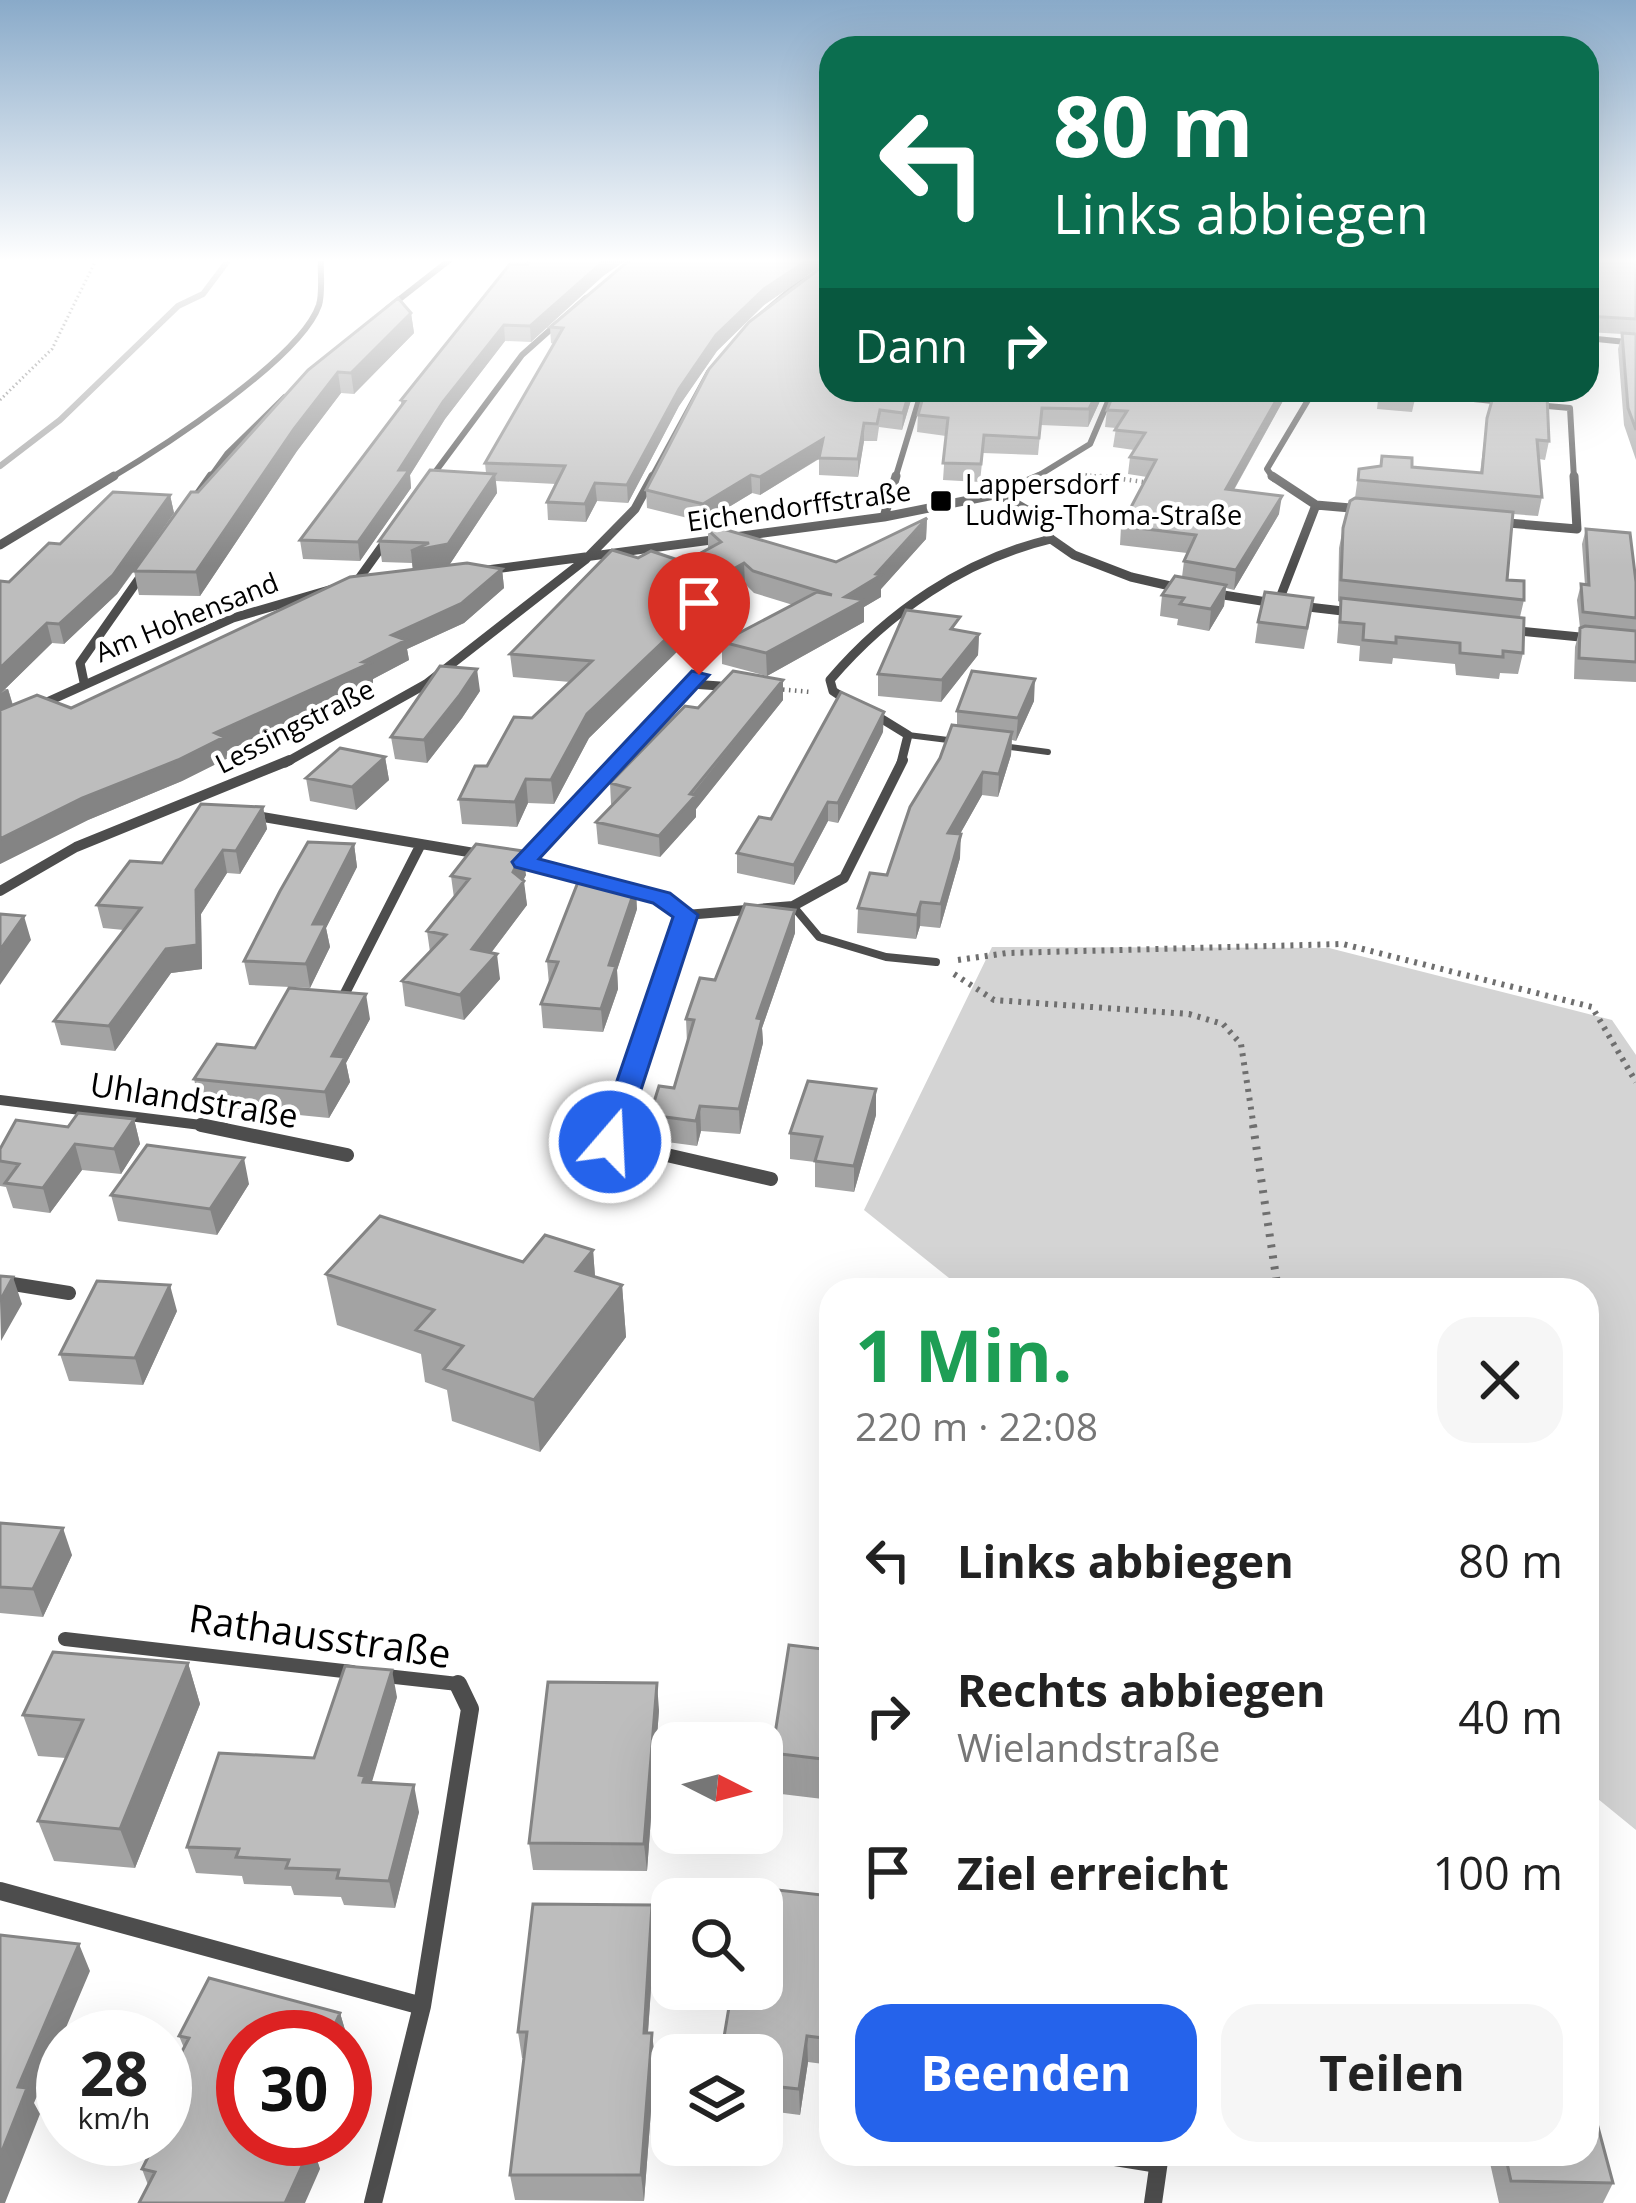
<!DOCTYPE html>
<html lang="de">
<meta charset="utf-8">
<style>
body{margin:0;font-family:"Open Sans",sans-serif;background:#f6f6f6;color:#222;height:100vh;display:flex;flex-direction:column;font-size:45px;white-space:nowrap}
*{box-sizing:border-box;margin:0}
p{font-size:39px;color:#767676}
.icon{flex:none;width:66px;height:66px;fill:none;stroke:currentColor;stroke-width:2;stroke-linecap:round;stroke-linejoin:round}
.map{position:relative;flex:1;overflow:hidden}
.panel{position:absolute;left:819px;top:1278px;width:780px;height:888px;display:flex;flex-direction:column;background:#fff;border-radius:36px;box-shadow:0 12px 48px #0002}
.panel>*{flex:none}
.top-card{position:absolute;left:819px;top:36px;width:780px;height:366px;border-radius:36px;box-shadow:0 12px 48px #0002;background:#0b6e4f;color:#fff;overflow:hidden}
.needle{width:78px;rotate:96deg}
.buttons{position:absolute;left:651px;top:1722px;display:grid;gap:24px}
.buttons a{display:grid;place-items:center;width:132px;height:132px;border-radius:24px;background:#fff;box-shadow:0 12px 48px #0002;font-size:60px}
.speed{position:absolute;left:36px;top:2010px;display:flex;gap:24px;font-size:60px;font-weight:700;text-align:center}
.speed>*{display:grid;place-content:center;width:156px;height:156px;border-radius:50%;background:#fff;box-shadow:0 12px 48px #0002;line-height:1}
.speed small{font-size:30px;font-weight:400}
.speed .limit{border:18px solid #d22;background:#fff;color:#111}
.pin{position:absolute;display:grid;place-items:center;width:102px;height:102px;color:#fff;margin:-123px -51px;border-radius:50% 50% 50% 0;rotate:-45deg;box-shadow:0 0 12px #0007}
.pin .icon{rotate:45deg}
.me{position:absolute;width:132px;margin:-66px;rotate:19deg;stroke-linejoin:round;filter:drop-shadow(0 0 9px #0008)}
.turn{display:flex;align-items:center;gap:42px;height:252px;padding:0 36px;font-size:54px}
.turn .icon{width:156px;height:156px;stroke-width:2.5}
.turn b{display:block;font-size:84px;line-height:102px}
.then{display:flex;align-items:center;height:114px;padding:0 36px;background:#0003;gap:24px;font-size:45px}
.round{display:grid;place-items:center;flex:none;width:126px;height:126px;border-radius:36px;background:#f6f6f6}
.head{display:flex;align-items:center;justify-content:space-between;height:204px;padding:0 36px}
h1{font-size:72px;font-weight:700;line-height:90px;color:#1e9e55}
.primary-button{display:flex;gap:24px;margin-top:auto;padding:24px 36px}
.primary-button a{flex:1;height:138px;border-radius:36px;background:#2563eb;color:#fff;font-size:48px;font-weight:700;line-height:138px;text-align:center}
.primary-button a+a{background:#f6f6f6;color:#222}
ul{padding:0;list-style:none}
li{display:flex;align-items:center;gap:36px;height:156px;padding:0 36px}
li div{flex:1}
li b{display:block;font-size:45px}
li em{font-style:normal}
.map>svg:first-child{display:block}
</style>
<div class="map">
<svg width="1636" height="2203" viewBox="0 0 1636 2203">
<rect width="100%" height="100%" fill="#fff"/>
<path fill="#d4d4d4" d="M992,947L1329,948L1612,1020L1636,1055V1830L1587,1790V1290H964L864,1210Z"/>
<g fill="none" stroke-linecap="round" stroke-linejoin="round">
<path stroke="#9b9b9b" stroke-width="6" d="M0,466L60,420L178,306L203,294L230,258"/>
<path stroke="#6f6f6f" stroke-width="3" stroke-dasharray="1.5 3" stroke-linecap="butt" d="M0,400L52,349L97,258
M1081,474L1123,479"/>
<path stroke="#6f6f6f" stroke-width="4.5" stroke-dasharray="1.5 4.5" stroke-linecap="butt" d="M1100,476L1151,483
M777,689L811,692"/>
<path stroke="#6f6f6f" stroke-width="6" stroke-dasharray="3 6" stroke-linecap="butt" d="M958,960L1007,953L1343,944L1592,1007L1636,1082
M954,974L994,1000L1189,1014L1223,1024L1241,1044L1254,1128"/>
<path stroke="#6f6f6f" stroke-width="8" stroke-dasharray="3 8" stroke-linecap="butt" d="M1253,1125L1278,1290"/>
<path stroke="#4d4d4d" stroke-width="6" d="M908,735L956,741
M1002,746L1048,752"/>
<path stroke="#4d4d4d" stroke-width="8" d="M793,906L819,937L886,957L936,962"/>
<path stroke="#4d4d4d" stroke-width="14" d="M65,1639L352,1672
M386,1676L458,1684
M1084,2154L1158,2166"/>
<path stroke="#4d4d4d" stroke-width="6" d="M387,309L452,258
M754,321L795,286L831,266
M1587,338L1636,343
M1385,390L1503,402
M1536,405L1570,408L1574,479
M109,479C158,450 301,359 319,305C323,292 320,272 321,258
M209,479L227,454L285,397
M430,479L522,355L586,298
M651,479L709,372
M895,479L922,390
M1033,479L1090,444L1113,390
M1274,479L1267,469L1314,390"/>
<path stroke="#4d4d4d" stroke-width="9" d="M1272,476L1316,505L1278,603
M428,482L432,476
M199,493L211,476
M999,494L1032,513L1051,539L1074,555L1131,577L1179,588
M1316,505L1362,509
M884,517L896,476
M1496,522L1577,529L1574,476
M0,545L114,476
M487,570L884,517L999,494L1040,476
M355,584L388,538
M1211,593L1274,603
M1300,606L1351,612
M1509,630L1590,638
M84,682L80,663L143,573
M691,684L720,686
M851,703L833,691L830,680C888,612 964,560 1051,539
M38,706L233,618L336,588
M869,711L908,735L901,763
M285,763L426,684L585,560L635,509L653,476
M616,763L699,675"/>
<path stroke="#4d4d4d" stroke-width="10" d="M251,815L480,854
M512,860L661,898L686,915L793,906L844,878L903,760
M523,862L619,760
M0,891L76,847L290,760
M340,1003L421,844
M0,1100L225,1128
M615,1128L686,915"/>
<path stroke="#4d4d4d" stroke-width="14" d="M201,1125L347,1155
M616,1125L610,1142L771,1179
M0,1282L69,1293"/>
<path stroke="#4d4d4d" stroke-width="18" d="M0,1891L422,2006
M373,2203L422,2006L470,1709L458,1684
M1153,2203L1160,2154"/>
</g>
<path fill="#a3a3a3" d="M528,258H629L603,276L531,342L505,341L445,419L410,475L411,488L360,561L303,559L300,540L401,405V400L528,264Z
M632,258L831,259L764,305L717,351L679,406L628,503L597,501L586,522L548,520L547,502L556,484L496,481L497,493L450,564L435,567L467,563L502,569L504,588L464,623L407,649L409,660L373,679V683L227,751L228,758L182,781L88,820L0,864V581L9,582L49,543L60,544L113,492L170,495L174,513L138,565L191,492H198L308,370L398,298L411,313L414,333L354,394L341,393L297,451L200,596L139,595L134,571L117,594L64,644L52,643L5,689H8L13,705L37,695L71,708L350,577L413,570L412,563L382,562L379,541L430,470L486,473L485,463L554,344L551,343L550,327Z
M1587,258H1636V460L1624,425L1618,349L1622,334L1587,332Z
M831,390H914L902,430L879,427L877,441H864L858,477L819,475V459L760,495L752,493L704,522L647,508L646,490Z
M925,390H1105L1088,427L1041,425L1038,455L983,453L980,482L943,480L946,436L917,432L918,415Z
M1115,390H1289L1234,490L1279,514L1234,590L1226,588L1224,606L1209,631L1177,625L1178,619L1160,616L1162,595L1182,577L1184,561L1187,553L1120,545L1121,526L1147,477L1128,474L1130,457L1134,450L1113,447L1116,428L1105,427L1107,410Z
M1379,390H1417L1412,412L1377,409Z
M1514,390H1544L1549,441L1545,460L1539,459L1542,497L1538,516L1513,514L1507,580L1524,600L1520,617L1523,653L1518,674L1500,673L1499,679L1456,675L1455,664L1393,658L1392,664L1359,661L1360,646L1337,643L1340,602L1338,601L1339,548L1343,528L1355,498L1359,469L1412,467L1480,473L1487,418Z
M927,518L926,539L881,589V597L864,607V622L767,676L722,664V642L793,605L754,593L745,584L688,616L690,639L589,738L554,804L528,803L517,827L462,824L459,799L532,718L570,682L513,677L510,654L638,558L684,562L708,549V530L836,562Z
M1586,529L1636,582V682L1574,679L1575,647L1580,628L1577,600L1581,584L1585,585L1582,544Z
M1310,619L1304,649L1255,643L1258,622Z
M979,634L978,655L941,702L878,696V674Z
M783,680V700L696,809V817L660,857L598,844L596,822L613,805L611,804L610,783L698,708Z
M480,691L462,718L427,763L395,759L391,737Z
M1034,701L1016,741L1012,740L1011,755L998,797L982,795L960,834V858L940,928L920,926L916,939L857,933L858,908L887,875L957,726V711Z
M883,732L838,823L828,821L794,885L737,873V853L771,819Z
M385,757L389,780L356,810L310,801L306,778Z
M263,807L267,829L240,874L227,873L201,914L202,969L171,973L115,1051L61,1045L54,1021L124,930L103,928L97,905L162,863Z
M354,844L357,867L326,928L330,947L310,988L249,985L244,961Z
M526,875L523,880L527,905L491,953L500,979L464,1020L405,1006L402,981L430,952L427,931L454,898L451,876Z
M637,909L617,970L618,989L603,1032L543,1028L541,1004L549,984L547,961Z
M795,910V933L762,1028L763,1043L740,1134L701,1131L697,1146L652,1140L650,1115L674,1088L687,1043L686,1019L715,980Z
M370,1019L346,1063L350,1082L329,1118L200,1105L194,1079L255,1048Z
M876,1089V1115L854,1192L815,1187V1162L790,1159V1133Z
M134,1119L140,1144L121,1174L82,1170L50,1213L13,1208L6,1187L0,1186V1149L68,1127Z
M249,1184L217,1235L118,1221L111,1195Z
M593,1250L595,1277L622,1285L626,1337L540,1452L452,1421L447,1390L425,1382L421,1354L337,1325L326,1274L523,1262Z
M177,1311L143,1385L69,1381L60,1354Z
M0,1523L72,1555L43,1617L0,1613Z
M831,1650V1800L773,1793L772,1753Z
M188,1663L200,1704L135,1868L54,1861L38,1821L66,1758L38,1756L23,1715Z
M397,1697L371,1783L419,1812L395,1908L344,1905L341,1897L294,1895L291,1886L244,1884L242,1876L196,1873L187,1847L314,1758Z
M659,1710L647,1871L533,1870L529,1843Z
M831,1896V2065L808,2062L800,2115L762,2110V2055Z
M652,1905L655,1931L648,2033L655,2059L644,2201L515,2200L510,2175L524,2058H522L518,2032Z
M340,2013L348,2040L345,2045V2037H243L313,2139L311,2144L320,2169L148,2185L142,2169L166,2122L165,2084L184,2048L179,2036Z
M1310,2154H1372L1369,2162Z
M1488,2154H1587L1613,2183L1603,2203H1499Z"/>
<path fill="#848484" d="M607,258H629L603,276L531,342L530,326Z
M811,258L831,259L764,305L717,351L679,406L628,503L627,485L679,389L716,335L764,289Z
M411,313L414,333L354,394L351,373Z
M504,325L505,341L445,419L410,475L411,488L360,561L358,542L399,470L443,402Z
M338,372L341,393L297,451L200,596L196,572L294,429Z
M910,390H914L902,430L903,413Z
M1098,390H1105L1088,427L1089,409Z
M1282,390H1289L1224,507L1226,489Z
M864,423V441L858,477V459Z
M823,439V456L760,495V477Z
M495,474L497,493L450,564L413,571L411,551L448,544Z
M751,475L752,493L704,522L703,504Z
M595,483L597,501L586,522L585,504Z
M170,495L174,513L117,594L64,644L59,624Z
M1282,496L1279,514L1234,590L1236,570Z
M927,518L926,539L881,589V597L864,607V622L767,676L766,653L876,574Z
M744,563L745,584L661,632L660,610Z
M502,569L504,588L464,623L407,649L409,660L373,679V683L227,751L228,758L182,781L88,820L0,864V839L363,662L392,635Z
M1226,585L1224,606L1209,631L1211,609Z
M689,617L690,639L589,738L554,804L551,780L587,714Z
M47,623L52,643L1,693L8,689L14,710L0,718V668Z
M979,634L978,655L941,702L942,680Z
M477,669L480,691L462,718L427,763L424,740Z
M1035,679L1034,701L1016,741L1018,718Z
M783,680V700L696,809V817L660,857L659,836Z
M884,712L883,732L838,823V803Z
M1012,732L1011,755L998,797L999,774Z
M385,757L389,780L356,810L352,787Z
M983,772L982,795L947,857L948,833Z
M526,779L528,803L517,827L515,802Z
M828,802V821L794,885V865Z
M263,807L267,829L240,874L236,851Z
M961,834L960,858L940,928L941,904Z
M354,844L357,867L326,928L330,947L310,988L306,964L313,924Z
M223,850L227,873L201,914L202,969L171,973L115,1051L109,1026Z
M523,851L526,875L520,887L524,881L527,905L475,974L472,949Z
M636,886L637,909L617,970L618,989L603,1032L601,1009L609,965Z
M921,902L920,926L916,939L917,915Z
M795,910V933L762,1028L763,1043L740,1134L739,1109L757,1018Z
M24,916L31,940L0,985V950Z
M497,954L500,979L464,1020L460,995Z
M366,994L370,1019L346,1063L350,1082L329,1118L325,1092L332,1056Z
M876,1089V1115L854,1192V1166Z
M700,1106L701,1131L697,1146L696,1121Z
M134,1119L140,1144L121,1174L114,1149Z
M75,1144L82,1170L50,1213L43,1188Z
M244,1158L249,1184L217,1235L210,1209Z
M593,1250L597,1302L576,1271Z
M13,1277L22,1304L1,1341L0,1301Z
M170,1285L177,1311L143,1385L135,1358Z
M622,1285L626,1337L540,1452L534,1400Z
M63,1528L72,1555L43,1617L33,1589Z
M188,1663L200,1704L135,1868L120,1829Z
M392,1670L397,1697L369,1792L359,1775Z
M657,1683L659,1710L647,1871L644,1844Z
M414,1785L419,1812L395,1908L389,1881Z
M652,1905L655,1931L646,2059L644,2033Z
M79,1944L90,1971L34,2103L40,2114L5,2203H0V2156L18,2087Z
M340,2013L348,2040L345,2045V2037H329Z
M652,2033L655,2059L644,2201L641,2175Z
M807,2036L808,2062L800,2115L799,2089Z
M312,2144L320,2169L305,2203H285Z"/>
<path fill="#bdbdbd" stroke="#848484" stroke-width="3" d="M528,258H607L530,326L504,325L443,402L399,470H409L358,542L300,540L405,401L401,400L510,264H528Z
M632,258H811L764,289L716,335L679,389L627,485L595,483L585,504L547,502L565,466L485,463L563,328L550,327Z
M1587,258H1636V319L1587,316Z
M831,260V390H910L903,413L880,410L877,424L864,423L858,459L819,458L823,439L760,477L751,475L703,504L646,490L709,369L749,322Z
M398,298L411,313L351,373L338,372L294,429L196,572L134,571L191,492H198L308,370Z
M1622,333L1636,334V430L1628,408Z
M925,390H1098L1089,409L1042,408L1039,438L984,435L981,464L943,463L948,418L918,415Z
M1115,390H1282L1226,489L1282,496L1236,570L1184,561L1196,535L1121,526L1156,460L1130,457L1145,433L1115,430L1127,411L1107,410Z
M1380,390H1416L1415,394Z
M1495,390L1547,395L1549,441L1537,440L1542,497L1358,480L1359,469L1381,466L1382,456L1412,458V467L1482,473L1487,418Z
M430,470L495,474L448,544L411,551L429,543L379,541Z
M113,492L170,495L113,575L59,624L47,623L0,668V581L9,582L49,543L60,544Z
M1355,498L1513,512L1507,580L1524,581V600L1341,580L1343,528L1350,501Z
M927,518L876,574L881,575L845,597L864,600L766,653L722,642L817,592L832,595L753,571L744,563L660,610L689,617L587,714L551,780L526,779L515,802L459,799L475,766H487L514,717L532,718L592,661L510,654L612,550L638,558L651,551L684,562L721,542L708,530L720,528L836,562Z
M1586,529L1630,533L1636,582V618L1583,612L1581,584L1589,585Z
M467,563L502,569L462,603L392,635L406,640L363,662L370,663L215,733L224,737L178,760L82,798L0,839V710L37,695L71,708L350,577Z
M1175,576L1226,585L1211,609L1180,604L1184,598L1162,595Z
M1265,592L1313,598L1307,628L1258,622Z
M1341,598L1524,618L1523,653L1503,651V657L1460,653V643L1396,637V643L1363,640L1364,624L1340,622Z
M906,610L960,617L951,629L979,634L942,680L878,674Z
M1585,626L1636,631V662L1579,658L1580,628Z
M440,666L477,669L459,696L424,740L391,737Z
M733,671L783,680L690,794L696,795L659,836L596,822L629,788L610,783L685,706L698,708Z
M972,671L1035,679L1018,718L957,711Z
M841,692L884,712L838,803L828,802L794,865L737,853L759,817L771,819Z
M952,725L1012,732L999,774L983,772L948,833L961,834L941,904L921,902L917,915L858,908L870,873L887,875L910,807L940,758Z
M340,748L385,757L352,787L306,778Z
M201,804L263,807L236,851L223,850L196,890L197,945L166,949L109,1026L54,1021L141,908L97,905L130,861L162,863Z
M308,842L354,844L313,924H326L306,964L244,961L280,891Z
M476,844L523,851L513,872L524,881L472,949L497,954L460,995L402,981L446,935L427,931L469,879L451,876Z
M578,882L636,886L609,965L616,966L601,1009L541,1004L558,962L547,961Z
M745,904L795,910L757,1018L762,1019L739,1109L700,1106L696,1121L650,1115L659,1086L674,1088L694,1020L686,1019L700,978L715,980Z
M0,914L24,916L0,950Z
M289,988L366,994L332,1056L345,1057L325,1092L194,1079L217,1044L255,1048Z
M808,1081L876,1089L854,1166L815,1161L822,1137L790,1133Z
M78,1113L134,1119L114,1149L75,1144L43,1188L5,1183L19,1164L0,1161V1149L16,1120L68,1127Z
M147,1145L244,1158L210,1209L111,1195Z
M380,1216L523,1262L545,1235L593,1250L576,1271L622,1285L534,1400L444,1369L463,1346L416,1330L434,1310L326,1274Z
M0,1276L13,1277L0,1301Z
M97,1281L170,1285L135,1358L60,1354Z
M0,1523L63,1528L33,1589L0,1587Z
M789,1645L831,1650V1760L772,1753Z
M53,1652L188,1663L120,1829L38,1821L83,1720L23,1715Z
M345,1666L392,1670L359,1775L365,1776L363,1782L414,1785L389,1881L337,1878L339,1870L286,1868L289,1860L236,1857L239,1849L187,1847L219,1753L314,1758Z
M548,1682L657,1683L644,1844L529,1843Z
M750,1887L831,1896V2039L807,2036L799,2089L762,2085V2055H721L732,1989H762V1899H747Z
M533,1904L652,1905L644,2033H652L641,2175H510L527,2032H518Z
M0,1935L79,1944L18,2087L27,2088L0,2156Z
M209,1978L340,2013L329,2037H243V2139H293L312,2144L285,2203H139L155,2172L142,2169L157,2139H165V2124L176,2104L165,2101V2084L189,2038L179,2036Z
M1587,2086L1613,2183L1511,2181L1505,2154H1587Z"/>
<linearGradient id="sky" x2="0" y2="1"><stop stop-color="#89aac9"/><stop offset="0.46" stop-color="#fff"/><stop offset="1" stop-color="#fff" stop-opacity="0"/></linearGradient>
<rect width="1636" height="566" fill="url(#sky)"/>
<path fill="#2563eb" stroke="#184099" stroke-width="3" d="M692,671L709,675L539,859L670,893L698,915L624,1142L610,1151L596,1142L673,917L653,903L515,867L512,862Z"/>
<rect fill="#000" stroke="#fff" stroke-width="4.5" x="929" y="489" width="24" height="24" rx="6"/>
<g text-anchor="middle" stroke-width="9" stroke-linejoin="round" paint-order="stroke">
<g font-size="27" fill="#000" stroke="#fff" text-anchor="start">
<text x="965" y="494">Lappersdorf<tspan x="965" dy="31">Ludwig-Thoma-Straße</tspan></text>
</g>
<g font-size="27" fill="#000" stroke="#fff">
<text transform="translate(799 507) rotate(-8)" y="9">Eichendorffstraße</text>
<text transform="translate(187 618) rotate(-22)" y="9">Am Hohensand</text>
<text transform="translate(295 727) rotate(-27)" y="9">Lessingstraße</text>
</g>
<g font-size="33" fill="#000" stroke="#fff">
<text transform="translate(194 1100) rotate(9)" y="12">Uhlandstraße</text>
</g>
<g font-size="39" fill="#000" stroke="#fff">
<text transform="translate(320 1636) rotate(8)" y="14">Rathausstraße</text>
</g>
</g>
</svg>
<div class="buttons">
<a><svg class="needle" viewBox="-14 -14 28 28"><path d="M0-13l5 13h-10z" fill="#e53935"/><path d="M0 13l5-13h-10z" fill="#767676"/></svg></a>
<a><svg class="icon" aria-label="search" viewBox="0 0 24 24"><circle cx="10" cy="10" r="6"/><path d="M15 15l6 6"/></svg></a>
<a><svg class="icon" aria-label="layers" viewBox="0 0 24 24"><path d="M12 4l9 5-9 5-9-5zM3 14l9 5 9-5"/></svg></a>
</div>
<div class="speed"><div>28<small>km/h</small></div><div class="limit">30</div></div>
<div class="pin" style="left:699px;top:675px;background:#d93025"><svg class="icon" aria-label="arrive" viewBox="0 0 24 24"><path d="M6 21V4h12l-3 4 3 4H6"/></svg></div>
<svg class="me" style="left:610px;top:1142px" viewBox="-20 -20 40 40"><circle r="17" fill="#2563eb" stroke="#fff" stroke-width="3"/><path d="M0-11L8 9 0 5-8 9z" fill="#fff"/></svg>
<div class="top-card">
<div class="turn"><svg class="icon" aria-label="left" viewBox="0 0 24 24"><path d="M17 20v-9H6M10 6l-5 5 5 5"/></svg><div><b>80 m</b>Links abbiegen</div></div>
<div class="then">Dann<svg class="icon" aria-label="right" viewBox="0 0 24 24"><path d="M7 20v-9h11M14 6l5 5-5 5"/></svg></div>
</div>
<section class="panel">
<div class="head"><div><h1>1 Min.</h1><p>220 m · 22:08</p></div><a class="round"><svg class="icon" aria-label="close" viewBox="0 0 24 24"><path d="M6 6l12 12M18 6L6 18"/></svg></a></div>
<ul>
<li><svg class="icon" aria-label="left" viewBox="0 0 24 24"><path d="M17 20v-9H6M10 6l-5 5 5 5"/></svg><div><b>Links abbiegen</b></div><em>80 m</em></li>
<li><svg class="icon" aria-label="right" viewBox="0 0 24 24"><path d="M7 20v-9h11M14 6l5 5-5 5"/></svg><div><b>Rechts abbiegen</b><p>Wielandstraße</p></div><em>40 m</em></li>
<li><svg class="icon" aria-label="arrive" viewBox="0 0 24 24"><path d="M6 21V4h12l-3 4 3 4H6"/></svg><div><b>Ziel erreicht</b></div><em>100 m</em></li>
</ul>
<div class="primary-button"><a>Beenden</a><a>Teilen</a></div>
</section>
</div>
